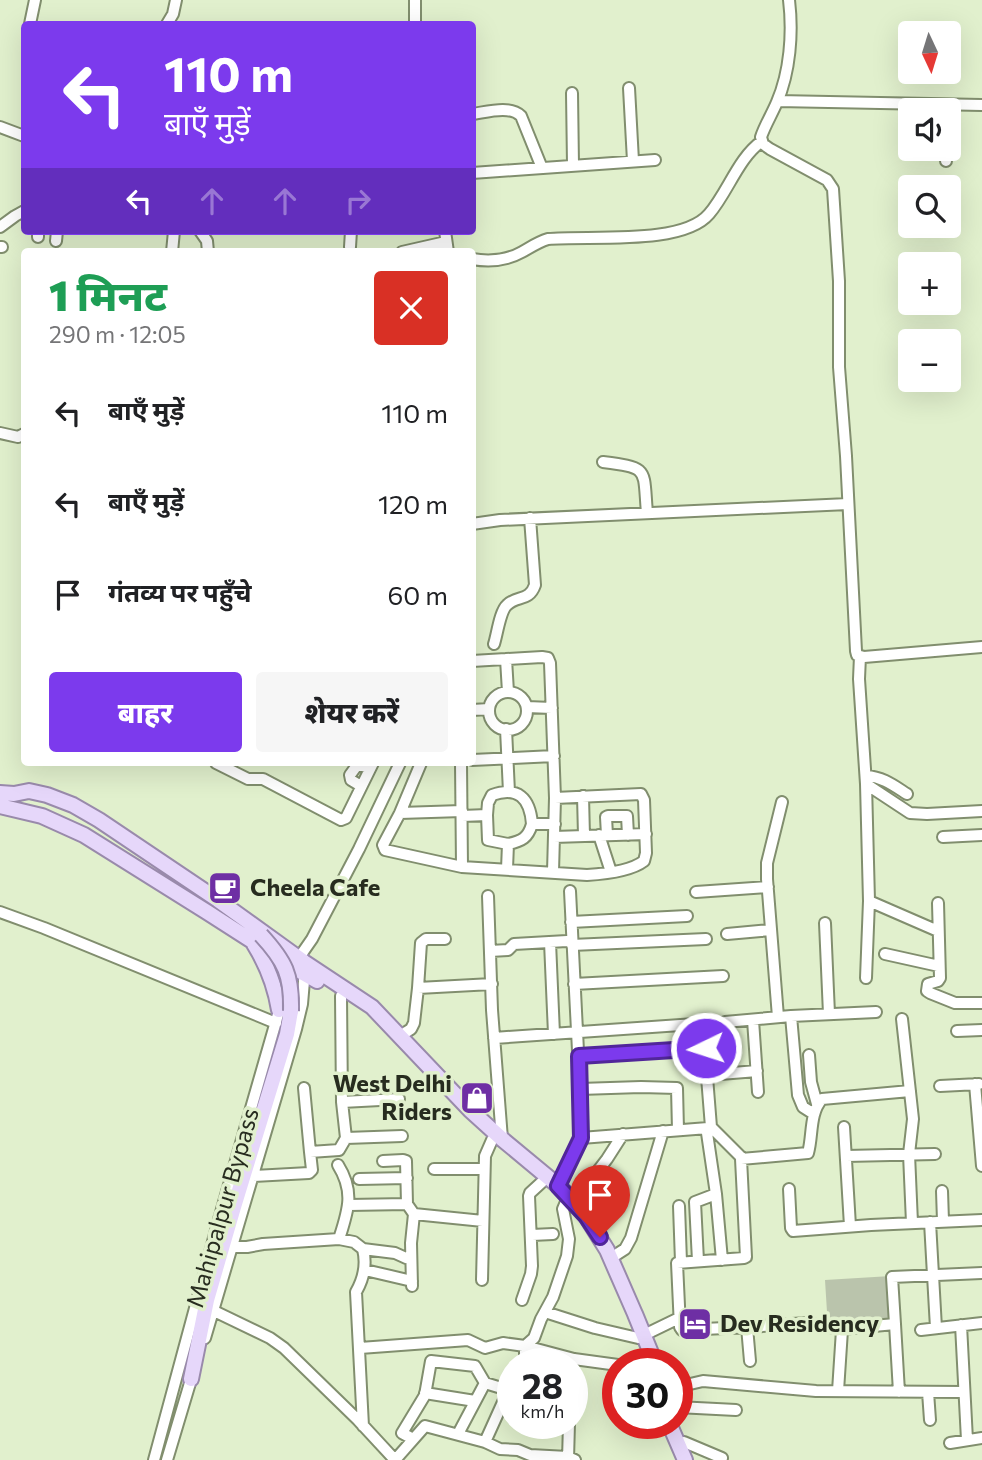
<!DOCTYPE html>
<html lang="hi">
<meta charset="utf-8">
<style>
body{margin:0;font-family:Commissioner,"Noto Sans Devanagari",sans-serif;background:#f6f6f6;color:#202124;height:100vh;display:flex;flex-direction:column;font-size:26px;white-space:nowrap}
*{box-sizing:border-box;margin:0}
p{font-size:23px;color:#757577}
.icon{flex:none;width:38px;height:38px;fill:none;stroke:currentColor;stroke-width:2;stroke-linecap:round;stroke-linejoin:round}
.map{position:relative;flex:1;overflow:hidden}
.side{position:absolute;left:21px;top:248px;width:455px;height:518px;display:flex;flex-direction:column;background:#fff;border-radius:7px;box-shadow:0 7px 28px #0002}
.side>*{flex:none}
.guide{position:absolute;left:21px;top:21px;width:455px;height:214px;border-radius:7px;box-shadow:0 7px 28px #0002;background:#7c3aed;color:#fff;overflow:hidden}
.needle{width:46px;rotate:176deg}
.fabs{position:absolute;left:898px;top:21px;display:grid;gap:14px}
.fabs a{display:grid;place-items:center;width:63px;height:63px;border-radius:7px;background:#fff;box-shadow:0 7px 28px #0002;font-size:35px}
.speed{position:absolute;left:497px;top:1348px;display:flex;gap:14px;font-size:35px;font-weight:700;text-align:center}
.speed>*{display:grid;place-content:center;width:91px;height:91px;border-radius:50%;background:#fff;box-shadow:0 7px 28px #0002;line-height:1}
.speed small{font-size:18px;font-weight:400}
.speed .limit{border:10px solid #d22;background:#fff;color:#111}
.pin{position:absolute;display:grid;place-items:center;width:60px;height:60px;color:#fff;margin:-72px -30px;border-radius:50% 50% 50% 0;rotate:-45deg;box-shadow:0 0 7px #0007}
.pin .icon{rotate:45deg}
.me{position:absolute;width:77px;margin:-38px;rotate:266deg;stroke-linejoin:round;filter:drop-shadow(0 0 5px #0008)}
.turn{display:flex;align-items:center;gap:24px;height:147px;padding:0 28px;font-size:32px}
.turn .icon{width:91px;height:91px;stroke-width:2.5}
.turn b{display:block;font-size:49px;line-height:60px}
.lanes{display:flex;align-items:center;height:66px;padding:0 28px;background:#0003;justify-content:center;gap:35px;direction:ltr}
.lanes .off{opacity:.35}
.round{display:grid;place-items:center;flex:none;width:74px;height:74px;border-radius:7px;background:#f6f6f6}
.overview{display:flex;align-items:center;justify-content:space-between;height:119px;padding:0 28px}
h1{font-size:42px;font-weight:800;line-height:52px;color:#1e9e55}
.button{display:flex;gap:14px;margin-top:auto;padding:14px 28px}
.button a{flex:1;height:80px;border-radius:7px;background:#7c3aed;color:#fff;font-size:28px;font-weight:800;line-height:80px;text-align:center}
.button a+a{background:#f6f6f6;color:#202124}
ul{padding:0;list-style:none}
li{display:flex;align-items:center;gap:21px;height:91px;padding:0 28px}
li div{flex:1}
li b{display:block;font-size:26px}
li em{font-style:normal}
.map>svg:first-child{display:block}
</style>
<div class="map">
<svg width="982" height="1460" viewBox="0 0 982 1460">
<rect width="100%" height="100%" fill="#e1f0cd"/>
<path fill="#bac4ac" d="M891,1276L895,1324L828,1328L825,1280Z"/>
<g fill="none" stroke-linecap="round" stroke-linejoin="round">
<g stroke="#818e6e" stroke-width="14">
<path id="minor" d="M415,0V24
M789,0C793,33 790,72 777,102C772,114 765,125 761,137L763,144L770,149L827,180L833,189L839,281V367L846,456L856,651L857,655L864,657L982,647
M30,24L35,0
M167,24L173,14L176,0
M629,88L633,161
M572,93L573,165
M778,101L982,105
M472,114C487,112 510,105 521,116L542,168
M0,127L24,136
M946,149V161
M472,173L655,160
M0,227L15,216L24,211
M38,231V237
M200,231L207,241L208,252
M445,231L448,252
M56,241L57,231
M0,247H2
M350,247L351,231
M172,252L174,231
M402,252L446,242
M472,259C490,262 506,261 522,252C531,247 538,242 548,239C588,235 682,246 709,214C728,192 738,158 762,141
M0,433L18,437L24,434
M603,462C650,468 643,468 647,513
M472,524L500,520L848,504
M494,644C497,635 500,611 507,605C517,595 529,602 535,585L530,518
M860,656L859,679L866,784L910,813L927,814L982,811
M506,659L508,692
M489 711a19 19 0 1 1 38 0a19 19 0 1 1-38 0Z
M527,707L552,708
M472,710L489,709
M506,729L509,792
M472,760L554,756
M216,763L248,779H263L341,820L346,818L373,763
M421,763L400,813L383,845L385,850L462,867L587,875C603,874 631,871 644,861L646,853L644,800L641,794L555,798L550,663L548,658L542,657L472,661
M461,763L462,867
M866,776C883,777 893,785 907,794
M361,786L351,780L350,775L358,764L370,769
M583,796L584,836
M400,813L462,811
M487,815L488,803L492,795C518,786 530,798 532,824H555
M462,816L487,815L488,840L508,844
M599,835L611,872
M607,835L606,817L608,816H627L628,835
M554,837L646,834
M943,837L982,835
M507,869L508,844C522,841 528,838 532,824
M553,872L555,798
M696,892L768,887
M488,896L492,1010L502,1139
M869,901L938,931
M938,903L940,978L938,981L928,984L927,991L930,993L955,1003H982
M0,912L44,928L276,1023
M571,922L687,916
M825,923L829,1014
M727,934L771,930
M550,942L554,1034
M572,945L706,939
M490,951L508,950L514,944L567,941
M885,954L939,966
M296,962L312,939L359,849L400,763
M866,978L869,901L866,784
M574,984L723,976
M418,988L421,943L426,939H445
M341,996L342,1102L346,1138L402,1136
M791,1016L798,1095L803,1107L814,1114
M778,1017L767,879V863L782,802
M902,1019L913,1119L909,1154L912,1223
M753,1020L758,1092
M957,1031L982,1030
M400,1036L411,1029L414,1023L418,988L492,984
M494,1038L695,1024
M809,1055L811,1082L817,1104
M579,1056L706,1048
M728,1073L723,1025L725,1022L791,1016L876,1012
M975,1084L982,1166
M940,1086L979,1084
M304,1088L310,1152
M580,1089L641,1087L677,1088L678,1130
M342,1102L399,1099
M844,1127L850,1226
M707,1133L716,1194L722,1260
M581,1138L708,1128L711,1127
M846,1156L935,1154
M742,1158L711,1127L707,1077L708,1075L757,1071
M338,1165C355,1192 348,1211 339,1239
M434,1169H484
M253,1176L309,1173L312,1170L310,1152L339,1150L346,1138
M359,1179L407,1178
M558,1186L581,1138L579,1071L570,891
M789,1189L791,1228L793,1231L871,1225L982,1220
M942,1191L943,1221
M574,1202L607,1159L623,1134
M407,1204L414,1214L411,1243L412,1286
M349,1205L407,1204L406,1161L403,1160L383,1161
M679,1206L681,1262
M414,1214L483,1221
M930,1222L936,1328
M532,1235L553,1234
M232,1247H247L263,1244L339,1239L354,1242L363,1249C367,1265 364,1278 356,1292L363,1426
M363,1249L395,1253L406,1258L411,1259
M611,1258L625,1249L631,1238L663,1131
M698,1261L695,1202L716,1194
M365,1270L412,1281
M482,1280L485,1156L492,1140
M522,1300L531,1274L532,1266L529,1196L530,1193L542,1182
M214,1311L270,1338L284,1348L358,1420L395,1460
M545,1312L595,1328L638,1338
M895,1324L899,1392
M961,1325L967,1440
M747,1327L807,1323L842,1329
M921,1330L982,1323
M644,1335L679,1318
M205,1338L296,1029L302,1004L305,969
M360,1348L468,1340L485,1348L503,1343L525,1346L574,1359L618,1365
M750,1361L747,1327L682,1330L680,1327L677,1263L744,1258L746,1257L741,1159L808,1153C813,1136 809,1114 822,1099L910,1091
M533,1363L525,1359V1346L534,1338L541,1319L553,1297L567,1256L569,1239L563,1209L566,1202
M677,1387L703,1381L816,1391L964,1392
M838,1391L842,1330L852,1328L895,1324L892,1277L982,1273
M928,1392L930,1420
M425,1393L475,1401
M677,1407L736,1410
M458,1434L485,1383L508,1390
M413,1439L402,1433L425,1395L431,1361L475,1366L485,1383
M485,1442L513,1380
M684,1442L722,1458
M950,1443L982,1438
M154,1460L218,1223L281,1004
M167,1460L193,1373
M395,1460L425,1426L485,1442L500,1449L518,1450L530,1455L568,1457L575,1460
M568,1460L569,1423"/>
</g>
<g stroke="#998aab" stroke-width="18">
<path id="major" d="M0,793L14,794L29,791L47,795L73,805L99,820L218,900L304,962L372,1007L470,1110L502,1139L561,1188L586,1216L607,1250L635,1314L655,1363
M0,806L42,816L84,835L207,912L294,968L317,981
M254,944C267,965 275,985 279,1010
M191,1379L207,1300L234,1207L287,1034L291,1011
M669,1423L685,1460"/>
</g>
<use href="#minor" stroke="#fff" stroke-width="10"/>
<use href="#major" stroke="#e6d7fa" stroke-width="14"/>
<g stroke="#998aab" stroke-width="18" stroke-linecap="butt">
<path id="major-bridge" d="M261,935C285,961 292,975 291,1011"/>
</g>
<use href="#major-bridge" stroke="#e6d7fa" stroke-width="14"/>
</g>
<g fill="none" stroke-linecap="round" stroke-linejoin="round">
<g stroke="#51269a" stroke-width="18">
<path id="route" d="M600,1237L586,1216L558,1186L581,1138L579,1056L706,1048"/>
</g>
<use href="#route" stroke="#7c3aed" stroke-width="12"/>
</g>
<defs>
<g id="cafe-square" transform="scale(1.75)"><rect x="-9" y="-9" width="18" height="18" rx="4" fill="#6e2fa4" stroke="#e1f0cd"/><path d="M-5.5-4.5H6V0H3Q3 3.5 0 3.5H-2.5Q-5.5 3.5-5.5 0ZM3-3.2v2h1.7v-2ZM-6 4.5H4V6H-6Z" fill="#fff"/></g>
<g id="shop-square" transform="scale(1.75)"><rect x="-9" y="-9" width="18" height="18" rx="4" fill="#6e2fa4" stroke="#e1f0cd"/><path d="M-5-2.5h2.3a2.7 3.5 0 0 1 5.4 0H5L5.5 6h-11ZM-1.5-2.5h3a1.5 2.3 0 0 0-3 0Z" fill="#fff"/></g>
<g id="hotel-square" transform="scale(1.75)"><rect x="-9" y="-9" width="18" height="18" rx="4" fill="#6e2fa4" stroke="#e1f0cd"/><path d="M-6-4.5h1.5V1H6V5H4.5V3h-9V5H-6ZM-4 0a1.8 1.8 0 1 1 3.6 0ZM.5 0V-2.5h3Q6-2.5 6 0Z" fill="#fff"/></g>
</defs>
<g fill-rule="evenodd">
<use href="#cafe-square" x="225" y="888"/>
<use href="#shop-square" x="477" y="1098"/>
<use href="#hotel-square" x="695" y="1324"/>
</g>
<g text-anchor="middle" stroke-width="7" stroke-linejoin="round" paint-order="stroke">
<g font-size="24" font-weight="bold" fill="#272c1f" stroke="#e1f0cd" text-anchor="start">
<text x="250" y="896">Cheela Cafe</text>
<text x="452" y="1092" text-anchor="end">West Delhi<tspan x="452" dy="28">Riders</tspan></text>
<text x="720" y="1332">Dev Residency</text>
</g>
<g font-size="24" fill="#272c1f" stroke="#e1f0cd">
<text transform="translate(223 1208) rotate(-74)" y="8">Mahipalpur Bypass</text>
</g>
</g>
</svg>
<div class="fabs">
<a><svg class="needle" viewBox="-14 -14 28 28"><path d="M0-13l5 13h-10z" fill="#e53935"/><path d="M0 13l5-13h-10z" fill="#757577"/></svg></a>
<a><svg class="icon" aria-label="sound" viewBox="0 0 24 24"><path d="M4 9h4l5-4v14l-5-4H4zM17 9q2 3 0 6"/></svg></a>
<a><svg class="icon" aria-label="search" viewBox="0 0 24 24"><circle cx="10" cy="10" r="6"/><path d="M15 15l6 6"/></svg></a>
<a>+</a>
<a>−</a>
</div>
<div class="speed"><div>28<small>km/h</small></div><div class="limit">30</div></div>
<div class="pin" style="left:600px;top:1237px;background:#d93025"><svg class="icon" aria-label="arrive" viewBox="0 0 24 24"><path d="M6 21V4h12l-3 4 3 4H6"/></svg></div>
<svg class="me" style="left:706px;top:1048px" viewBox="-20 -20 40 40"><circle r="17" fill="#7c3aed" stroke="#fff" stroke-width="3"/><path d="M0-11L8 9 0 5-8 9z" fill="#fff"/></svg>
<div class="guide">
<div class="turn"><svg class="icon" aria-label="left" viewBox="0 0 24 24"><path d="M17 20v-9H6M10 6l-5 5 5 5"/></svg><div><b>110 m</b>बाएँ मुड़ें</div></div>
<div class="lanes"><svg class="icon" aria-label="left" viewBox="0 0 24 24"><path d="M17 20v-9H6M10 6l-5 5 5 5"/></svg><svg class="icon off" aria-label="ahead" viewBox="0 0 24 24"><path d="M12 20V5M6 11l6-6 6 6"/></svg><svg class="icon off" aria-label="ahead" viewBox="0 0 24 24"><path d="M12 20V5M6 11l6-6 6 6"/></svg><svg class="icon off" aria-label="right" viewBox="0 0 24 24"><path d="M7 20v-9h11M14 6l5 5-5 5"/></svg></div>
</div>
<section class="side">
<div class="overview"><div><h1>1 मिनट</h1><p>290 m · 12:05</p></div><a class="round" style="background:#d93025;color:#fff"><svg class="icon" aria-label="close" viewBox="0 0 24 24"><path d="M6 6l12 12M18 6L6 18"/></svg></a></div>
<ul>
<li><svg class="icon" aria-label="left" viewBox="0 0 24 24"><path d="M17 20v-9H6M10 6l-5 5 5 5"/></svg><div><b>बाएँ मुड़ें</b></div><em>110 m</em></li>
<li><svg class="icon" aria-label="left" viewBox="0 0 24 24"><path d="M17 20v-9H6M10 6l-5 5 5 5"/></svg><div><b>बाएँ मुड़ें</b></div><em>120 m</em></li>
<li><svg class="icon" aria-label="arrive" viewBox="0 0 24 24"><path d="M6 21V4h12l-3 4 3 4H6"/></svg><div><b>गंतव्य पर पहुँचे</b></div><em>60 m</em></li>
</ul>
<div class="button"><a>बाहर</a><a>शेयर करें</a></div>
</section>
</div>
